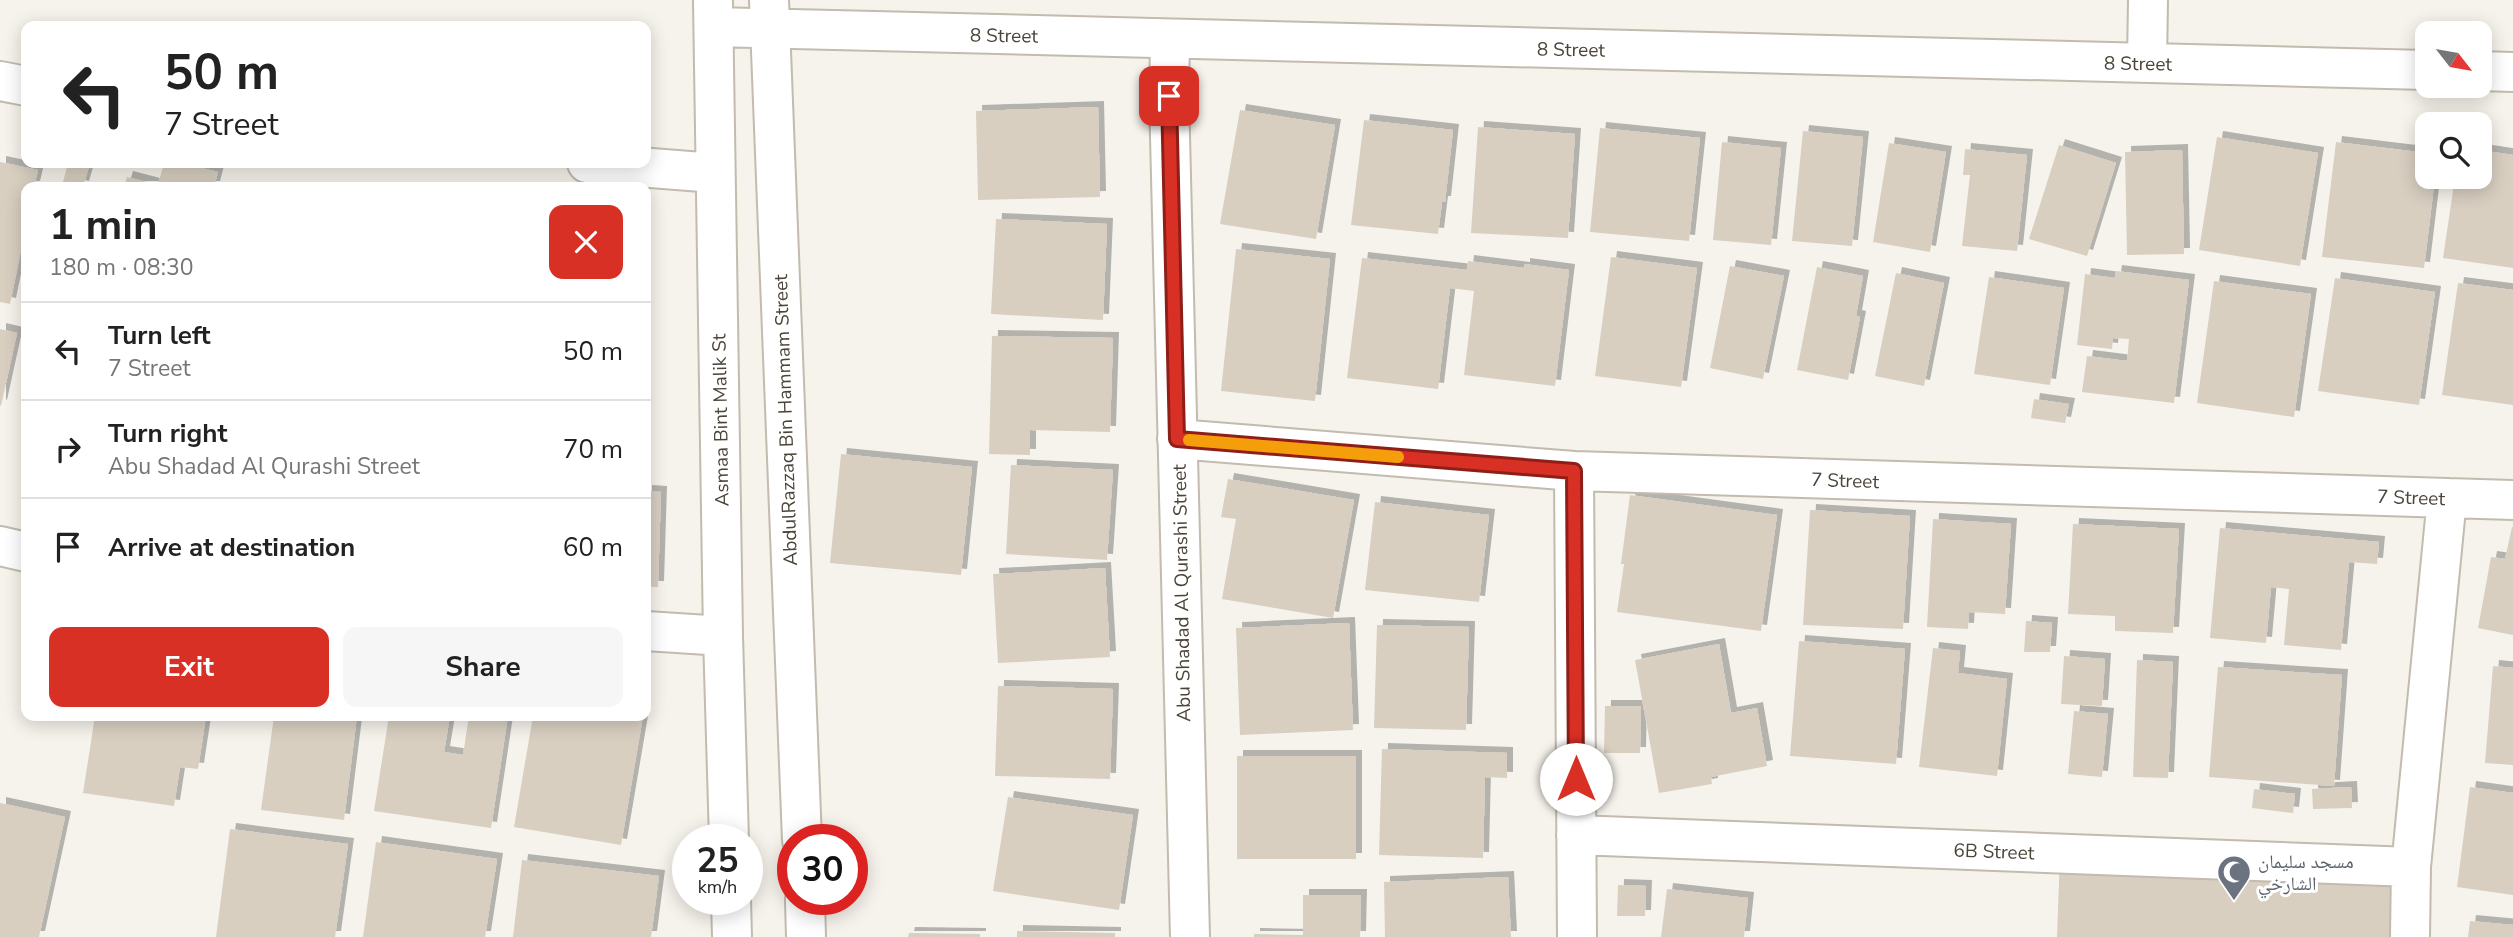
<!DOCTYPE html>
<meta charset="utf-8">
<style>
body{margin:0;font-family:"Nunito Sans","Noto Naskh Arabic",sans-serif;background:#f6f6f6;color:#222;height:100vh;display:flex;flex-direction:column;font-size:26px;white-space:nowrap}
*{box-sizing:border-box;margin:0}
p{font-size:23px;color:#767676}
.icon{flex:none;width:38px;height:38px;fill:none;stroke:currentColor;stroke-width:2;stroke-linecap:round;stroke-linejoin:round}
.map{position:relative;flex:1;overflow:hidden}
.details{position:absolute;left:21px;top:182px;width:630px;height:539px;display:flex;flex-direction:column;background:#fff;border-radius:14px;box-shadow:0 4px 18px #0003}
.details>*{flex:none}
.banner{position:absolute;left:21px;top:21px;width:630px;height:147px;border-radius:14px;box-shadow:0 4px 18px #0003;background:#fff;color:#222;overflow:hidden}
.needle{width:46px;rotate:121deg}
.controls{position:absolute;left:2415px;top:21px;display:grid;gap:14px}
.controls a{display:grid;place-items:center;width:77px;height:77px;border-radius:14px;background:#fff;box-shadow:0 4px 18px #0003;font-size:35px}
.speed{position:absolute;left:672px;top:824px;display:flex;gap:14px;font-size:35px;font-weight:700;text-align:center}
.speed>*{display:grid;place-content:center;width:91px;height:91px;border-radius:50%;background:#fff;box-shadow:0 4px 18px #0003;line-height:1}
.speed small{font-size:18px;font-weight:400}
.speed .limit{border:10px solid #d22;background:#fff;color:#111}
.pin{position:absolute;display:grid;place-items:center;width:60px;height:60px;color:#fff;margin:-30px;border-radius:14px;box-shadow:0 4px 10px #0006}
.me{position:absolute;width:77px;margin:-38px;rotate:0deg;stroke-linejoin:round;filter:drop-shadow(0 0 5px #0008)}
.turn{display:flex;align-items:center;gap:24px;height:147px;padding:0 28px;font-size:32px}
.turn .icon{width:91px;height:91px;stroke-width:2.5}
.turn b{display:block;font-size:49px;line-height:60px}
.round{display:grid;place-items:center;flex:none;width:74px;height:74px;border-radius:14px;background:#f6f6f6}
.overview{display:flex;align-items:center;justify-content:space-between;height:119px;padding:0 28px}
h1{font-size:42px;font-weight:700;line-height:52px}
.button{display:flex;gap:14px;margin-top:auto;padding:14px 28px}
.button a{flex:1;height:80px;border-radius:14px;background:#d93025;color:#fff;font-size:28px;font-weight:700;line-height:80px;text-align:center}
.button a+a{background:#f6f6f6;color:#222}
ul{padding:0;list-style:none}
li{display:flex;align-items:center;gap:21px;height:98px;padding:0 28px;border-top:2px solid #e0e0e0}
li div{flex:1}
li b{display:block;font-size:26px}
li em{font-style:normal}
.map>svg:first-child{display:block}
</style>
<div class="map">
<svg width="2513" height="937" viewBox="0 0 2513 937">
<defs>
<filter id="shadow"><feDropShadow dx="6" dy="-6" stdDeviation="0" flood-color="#0004"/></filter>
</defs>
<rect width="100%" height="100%" fill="#f6f3ec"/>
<path fill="#d8cfc1" filter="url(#shadow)" d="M1098,107L1100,197L978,200L976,111Z
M1240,110L1335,125L1316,239L1220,224Z
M1364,120L1453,130L1445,202H1442L1438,234L1351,225Z
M1478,127L1575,134L1568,238L1471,233Z
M1600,128L1700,138L1689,241L1590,232Z
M1803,131L1863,137L1852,246L1792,241Z
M2217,137L2318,153L2300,266L2199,250Z
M1722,142L1781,148L1771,245L1713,240Z
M2336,142L2427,153V177H2435L2424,268L2322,257Z
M1889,143L1946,152L1930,252L1873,242Z
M2059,145L2116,163L2087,256L2029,239Z
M1965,149L2027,155L2017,251L1962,246L1970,175H1963Z
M2182,150L2184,254L2127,255L2125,152Z
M2480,150L2513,155V268L2443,258L2455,177H2480Z
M0,162L38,170L34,187H26V225L10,304L0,302Z
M68,163H90L83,187L63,182Z
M164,163H180L218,172L214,187H124L127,177L158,185Z
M996,219L1107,224L1103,320L991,314Z
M1236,249L1330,259L1315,401L1221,391Z
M1611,257L1697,268L1681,387L1595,376Z
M1362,258L1467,270L1468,261L1524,268V264L1569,270L1555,386L1464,375L1474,291L1450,288L1438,389L1347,378Z
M1730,266L1784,276L1763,379L1710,368Z
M1817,267L1863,276L1856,316L1860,317L1848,380L1797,370Z
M2116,271L2189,280L2174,403L2082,392L2087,356L2127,361L2129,339L2113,338L2112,349L2077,345L2085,274L2115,278Z
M1896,273L1944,283L1924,386L1875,376Z
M1989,277L2064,288L2050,385L1974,374Z
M2335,278L2435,292L2419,405L2318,391Z
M2214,281L2311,294L2294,417L2197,403Z
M2458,283L2513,290V405L2442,395Z
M0,329L17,333L1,406L0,405Z
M992,336L1113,338L1110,432L1030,430V455L989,454Z
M2034,399L2069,404L2065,423L2031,418Z
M841,454L972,467L961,575L830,563Z
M1011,465L1113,470L1107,560L1006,554Z
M1228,479L1354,500L1333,618L1222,599L1236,519L1221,517Z
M646,491L661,492L658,587H646Z
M1630,495L1777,515L1761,631L1617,612L1624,564H1621Z
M1375,502L1489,515L1479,602L1365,590Z
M1810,510L1910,516L1903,629L1803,625Z
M1933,519L2011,524L2005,614L1969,612L1968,629L1927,627Z
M2073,524L2179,529L2173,633L2115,631V616L2068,614Z
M2512,527H2513V635L2478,628L2491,557L2505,559Z
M2220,528L2379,542L2377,564L2349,562L2341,650L2284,645L2289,589L2271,587L2266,643L2210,638Z
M1105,568L1110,657L998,663L993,574Z
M2026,621L2052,623L2050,652H2024Z
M1349,623L1353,730L1240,735L1236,628Z
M1377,625L1469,627L1466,730L1374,728Z
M1799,641L1905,649L1896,764L1790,756Z
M1719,644L1731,713L1757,708L1767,766L1711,777L1712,784L1659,793L1635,660Z
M1933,648L1960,651L1958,673L2007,679L1997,776L1919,767Z
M2064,656L2105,659L2102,706L2061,704Z
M2137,660L2173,662L2168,778L2133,777Z
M2493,666L2513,668V765L2485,763Z
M2218,667L2342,675L2334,786L2209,777Z
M998,686L1113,689L1110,779L995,776Z
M1605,706H1641L1640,753H1604Z
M2074,711L2108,714L2102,777L2068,774Z
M95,716H206L198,769L180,767L174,806L83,793Z
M274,716H357L344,820L261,810Z
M389,716H450L444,752L463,755L469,716H508L491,828L374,811Z
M533,716H643L621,845L514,827Z
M1382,749L1507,753V778L1485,777L1483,858L1379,855Z
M1237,756H1356V859H1237Z
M2351,787L2352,808L2313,809L2312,789Z
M2470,787L2513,793V895L2457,887Z
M2254,789L2295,794L2293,813L2252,808Z
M1008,797L1133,815L1119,910L993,891Z
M0,803L65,817L39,937H0Z
M230,829L348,844L335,937H216Z
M376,842L497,859L485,937H363Z
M2060,853L2411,867L2410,937H2057Z
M522,860L659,876L651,937H513Z
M1508,877L1511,937H1385L1384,882Z
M1618,885L1646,886L1645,916H1617Z
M1667,889L1748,898L1744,937H1661Z
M1303,895H1361L1360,937H1254V934L1303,935Z
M2470,921L2513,925V937H2468Z
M1017,931L1115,933V937H1017Z
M909,933L980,934V937H908Z"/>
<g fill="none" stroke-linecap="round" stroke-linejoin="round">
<g stroke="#c2bbae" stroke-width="42">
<path id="street" d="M769,0L802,840
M713,2L723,636L729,840
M715,27L2427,70
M1170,39L1169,96L1190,937
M2147,63L2148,0
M2480,71L2513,72
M0,81L26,86
M587,163L715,173
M1177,439L1574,471L2513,500
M1574,471L1577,937
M0,546L26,552
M646,631L723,636
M1576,835L2411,867
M731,900L732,937
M805,900L806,937
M2410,937L2411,867L2447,498"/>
</g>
<use href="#street" stroke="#fff" stroke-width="38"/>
</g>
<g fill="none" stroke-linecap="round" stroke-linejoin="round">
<g stroke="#8d1f18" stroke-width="18">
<path id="route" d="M1169,96L1177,439L1574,471L1576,779"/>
</g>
<use href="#route" stroke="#d93025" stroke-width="12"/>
<path stroke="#f59e0b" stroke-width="12" d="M1189,440L1398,457"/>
</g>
<defs>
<g id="mosque-pin" transform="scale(1.75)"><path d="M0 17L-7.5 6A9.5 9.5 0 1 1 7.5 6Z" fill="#6b7280" stroke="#fff"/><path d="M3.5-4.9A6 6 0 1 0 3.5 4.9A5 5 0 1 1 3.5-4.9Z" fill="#fff"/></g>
</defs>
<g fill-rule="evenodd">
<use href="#mosque-pin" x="2234" y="872"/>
</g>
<g text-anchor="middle" stroke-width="6" stroke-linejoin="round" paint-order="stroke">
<g font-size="19" fill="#4b4439" stroke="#fff">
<text transform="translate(1004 35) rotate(1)" y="7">8 Street</text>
<text transform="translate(1571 49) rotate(1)" y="7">8 Street</text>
<text transform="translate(2138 63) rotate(1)" y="7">8 Street</text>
<text transform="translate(720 420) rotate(-91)" y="7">Asmaa Bint Malik St</text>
<text transform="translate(785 420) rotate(-92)" y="7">AbdulRazzaq Bin Hammam Street</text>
<text transform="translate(1845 480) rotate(2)" y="7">7 Street</text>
<text transform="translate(2411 497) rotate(2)" y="7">7 Street</text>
<text transform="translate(1181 593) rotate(-91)" y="7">Abu Shadad Al Qurashi Street</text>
<text transform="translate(1994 851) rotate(2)" y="7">6B Street</text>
</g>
<g font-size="19" fill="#5b616d" stroke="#fff" text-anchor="start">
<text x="2258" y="868">مسجد سليمان<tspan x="2258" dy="22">الشارخي</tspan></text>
</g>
</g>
</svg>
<div class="controls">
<a><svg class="needle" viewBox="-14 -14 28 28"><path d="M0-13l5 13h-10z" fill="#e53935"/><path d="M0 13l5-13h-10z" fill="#767676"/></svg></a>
<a><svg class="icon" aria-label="search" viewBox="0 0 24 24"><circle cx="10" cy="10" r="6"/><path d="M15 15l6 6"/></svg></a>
</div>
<div class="speed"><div>25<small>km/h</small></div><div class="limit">30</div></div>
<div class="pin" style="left:1169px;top:96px;background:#d93025"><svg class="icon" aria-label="arrive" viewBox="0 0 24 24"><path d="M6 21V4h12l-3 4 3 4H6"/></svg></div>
<svg class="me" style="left:1576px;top:779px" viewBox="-20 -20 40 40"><circle r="19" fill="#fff"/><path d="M0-13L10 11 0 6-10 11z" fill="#d93025"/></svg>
<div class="banner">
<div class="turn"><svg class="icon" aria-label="left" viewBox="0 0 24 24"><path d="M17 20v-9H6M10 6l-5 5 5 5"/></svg><div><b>50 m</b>7 Street</div></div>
</div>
<section class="details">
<div class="overview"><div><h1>1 min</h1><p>180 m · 08:30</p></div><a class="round" style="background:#d93025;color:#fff"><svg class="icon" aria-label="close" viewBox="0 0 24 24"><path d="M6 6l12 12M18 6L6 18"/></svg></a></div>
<ul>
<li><svg class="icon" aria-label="left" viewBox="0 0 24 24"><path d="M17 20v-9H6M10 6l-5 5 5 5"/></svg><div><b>Turn left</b><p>7 Street</p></div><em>50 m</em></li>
<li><svg class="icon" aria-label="right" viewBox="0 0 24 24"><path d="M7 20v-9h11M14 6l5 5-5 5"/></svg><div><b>Turn right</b><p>Abu Shadad Al Qurashi Street</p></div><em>70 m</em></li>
<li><svg class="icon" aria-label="arrive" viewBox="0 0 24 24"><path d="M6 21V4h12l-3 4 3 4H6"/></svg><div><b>Arrive at destination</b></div><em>60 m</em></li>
</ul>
<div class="button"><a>Exit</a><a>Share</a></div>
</section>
</div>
